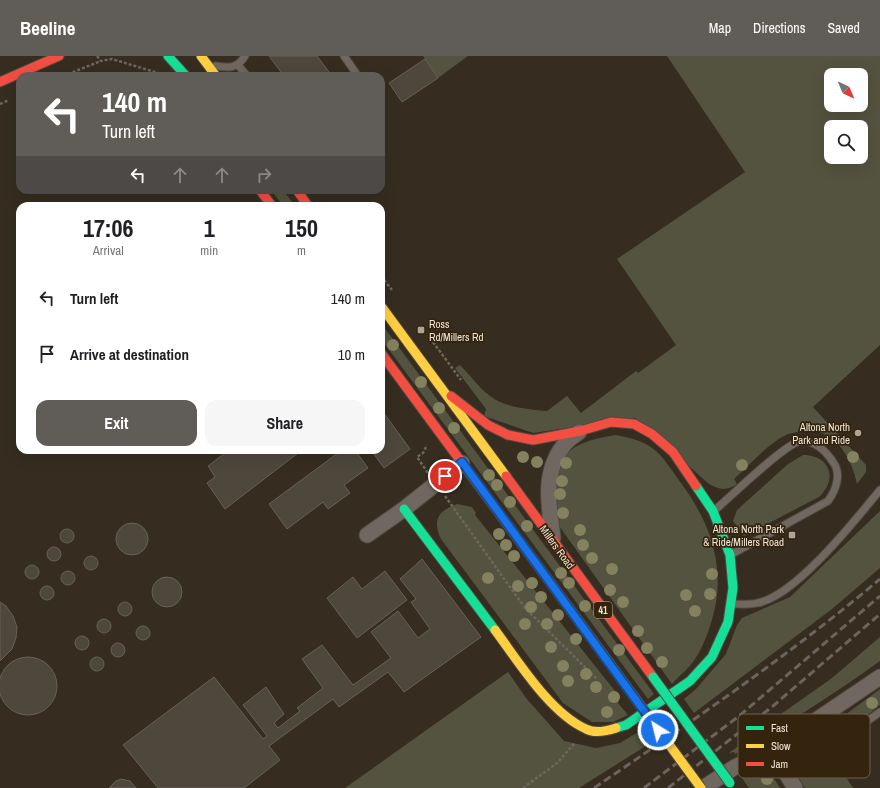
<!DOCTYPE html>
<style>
body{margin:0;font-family:"Archivo Narrow",sans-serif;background:#f6f6f6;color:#202124;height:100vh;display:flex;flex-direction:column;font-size:15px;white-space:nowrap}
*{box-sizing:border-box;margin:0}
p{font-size:13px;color:#757577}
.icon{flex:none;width:22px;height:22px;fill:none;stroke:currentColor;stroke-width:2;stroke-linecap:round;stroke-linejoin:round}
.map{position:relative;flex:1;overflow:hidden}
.sheet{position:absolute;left:16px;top:146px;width:369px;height:252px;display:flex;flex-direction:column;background:#fff;border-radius:12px;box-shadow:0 4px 16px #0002}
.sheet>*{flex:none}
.banner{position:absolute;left:16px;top:16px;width:369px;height:122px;border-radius:12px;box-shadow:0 4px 16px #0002;background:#605c58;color:#fff;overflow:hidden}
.needle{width:26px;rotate:136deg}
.controls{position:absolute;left:824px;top:12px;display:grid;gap:8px}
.controls a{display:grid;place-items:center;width:44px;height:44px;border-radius:8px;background:#fff;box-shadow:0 4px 16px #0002;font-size:20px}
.pin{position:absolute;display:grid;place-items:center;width:34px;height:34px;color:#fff;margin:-17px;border:2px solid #fff;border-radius:50%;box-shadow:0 1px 4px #0007}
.me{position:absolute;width:44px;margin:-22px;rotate:324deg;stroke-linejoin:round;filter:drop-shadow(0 0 3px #0008)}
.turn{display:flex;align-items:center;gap:14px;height:84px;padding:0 20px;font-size:18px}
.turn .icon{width:52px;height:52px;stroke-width:2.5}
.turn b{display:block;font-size:28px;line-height:34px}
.lanes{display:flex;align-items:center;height:38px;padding:0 20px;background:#0003;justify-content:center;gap:20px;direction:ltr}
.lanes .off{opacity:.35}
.eta{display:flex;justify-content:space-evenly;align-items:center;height:68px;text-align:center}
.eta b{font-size:24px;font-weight:700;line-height:28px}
.cta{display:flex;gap:8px;margin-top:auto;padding:8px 20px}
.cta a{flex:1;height:46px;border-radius:12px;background:#605c58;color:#fff;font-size:16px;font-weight:700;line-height:46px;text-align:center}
.cta a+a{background:#f6f6f6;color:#202124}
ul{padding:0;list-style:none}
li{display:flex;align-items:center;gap:12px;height:56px;padding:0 20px}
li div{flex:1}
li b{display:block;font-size:15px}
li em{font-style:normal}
header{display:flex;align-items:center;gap:24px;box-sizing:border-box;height:56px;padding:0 20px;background:#605c58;color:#fff}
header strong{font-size:19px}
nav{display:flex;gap:22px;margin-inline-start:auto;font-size:14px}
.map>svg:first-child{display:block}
</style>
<header>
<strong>Beeline</strong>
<nav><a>Map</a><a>Directions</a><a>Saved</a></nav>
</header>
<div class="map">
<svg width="880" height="732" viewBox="0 0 880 732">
<rect width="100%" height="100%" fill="#362d20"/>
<path fill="#53533f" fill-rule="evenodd" d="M423,0H468L438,22Z
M667,0H880V289L813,351L866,409V416L857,428C851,399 832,368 798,376C794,377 789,377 786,379C766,389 750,409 734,423L737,428C727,435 719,434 709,428L635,362L533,377L484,360L486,353L455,312L460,309C470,319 479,332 490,340C505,352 530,353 547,355L567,340L581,357L636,315L638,317L676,289L617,203L745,116ZM831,19H861V49H831ZM831,71H861V101H831Z
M271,134H283L295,150H283Z
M381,267L654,638L648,643L381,283Z
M615,379C655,386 659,396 681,427C713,470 728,518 710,570C706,582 701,595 693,606C688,613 679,620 672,628L557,467C556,457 553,446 553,437C553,394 579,385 615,379Z
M803,399C829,399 839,422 819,441L744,480L733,465L737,454L757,436L788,408Z
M457,448L472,451L476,457L475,459L619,640L618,647L628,659L613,666H592L563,647L441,483C432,464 438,455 457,448Z
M880,455V512L832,553L694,657L684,643L696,633L726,598L737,569L742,562L790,541Z
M880,581V605C833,639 785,669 735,698L734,696L729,697C736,690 755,684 757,675L832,622Z
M508,616L526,642L564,685L596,692L620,687L640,675L649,688L579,732H345Z
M880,633V649L859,666L868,679L835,704L853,732H805C797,719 790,708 799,693Z
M759,713C770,715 774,722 780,732H749L740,719L748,714Z"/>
<path fill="#4e473c" stroke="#696156" d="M269,0H317L332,20H284Z
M425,3L438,22L402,46L389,27Z
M381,353L410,393L384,412L371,394H381Z
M229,394H302L225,453L207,427L215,421L208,410Z
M342,394H355L368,412L344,429L350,437L328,453L323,446L287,473L269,448Z
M116 483a16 16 0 1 1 32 0a16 16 0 1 1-32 0Z
M60 480a7 7 0 1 1 14 0a7 7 0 1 1-14 0Z
M47 498a7 7 0 1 1 14 0a7 7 0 1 1-14 0Z
M84 507a7 7 0 1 1 14 0a7 7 0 1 1-14 0Z
M422,503L481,581L404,636L388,616L339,651L333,643L269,690L280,704L244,732H158L123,689L214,621L263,683L267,680L243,649L266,631L284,658L274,667L278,672L300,655L297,652L323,632L302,603L322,589L353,629L391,602L371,576L398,555L418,582L430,573L411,546L416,543L400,523Z
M25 516a7 7 0 1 1 14 0a7 7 0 1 1-14 0Z
M385,515L407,544L357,582L327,542L353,521L362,533Z
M61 522a7 7 0 1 1 14 0a7 7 0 1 1-14 0Z
M152 536a15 15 0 1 1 30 0a15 15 0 1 1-30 0Z
M40 537a7 7 0 1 1 14 0a7 7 0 1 1-14 0Z
M0,546L6,550L13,560L17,571L16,582L12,593L0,605Z
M118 553a7 7 0 1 1 14 0a7 7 0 1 1-14 0Z
M97 570a7 7 0 1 1 14 0a7 7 0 1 1-14 0Z
M136 577a7 7 0 1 1 14 0a7 7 0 1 1-14 0Z
M75 587a7 7 0 1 1 14 0a7 7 0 1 1-14 0Z
M111 594a7 7 0 1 1 14 0a7 7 0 1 1-14 0Z
M90 608a7 7 0 1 1 14 0a7 7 0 1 1-14 0Z
M-1 630a29 29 0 1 1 58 0a29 29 0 1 1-58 0Z
M121,723L130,725L136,732H109L116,725Z"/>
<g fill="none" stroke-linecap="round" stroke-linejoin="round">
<g stroke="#524a40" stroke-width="9">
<path id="lane" d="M344,0L358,20
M238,9L247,20
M215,10C229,12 237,13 245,0
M715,454C730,441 783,390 798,386C813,382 826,395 833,406C842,418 836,434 828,445L732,498
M733,548C741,548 750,549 757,547C795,541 856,463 880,434
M866,666L880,656"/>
</g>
<g stroke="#524a40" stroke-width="17">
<path id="street" d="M367,479L404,453L462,407
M553,482C549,451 542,418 563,390C567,384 574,380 579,376
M772,694L795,732
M703,732L735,711L772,694L880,621"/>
</g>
<g stroke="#524a40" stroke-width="11">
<path id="fast" d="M168,0L186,20
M404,453L495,574
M569,552L632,638
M616,672L626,669L690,625L712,601L728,566L733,532L730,499L713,455L696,430"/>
</g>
<g stroke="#524a40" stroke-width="11">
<path id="slow" d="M201,0L216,20
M381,250L506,420
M495,574C518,605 550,657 586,673C595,678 607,675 616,672"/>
</g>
<g stroke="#524a40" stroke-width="11">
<path id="jam" d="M0,26L59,0
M260,134L272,150
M297,134L308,150
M381,297L569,552
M451,340L488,369L508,379L533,384L580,375L611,366L634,368L652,378L673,396L696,430
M506,420L653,621"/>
</g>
<path stroke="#6d675d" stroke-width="2.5" stroke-dasharray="3 2" stroke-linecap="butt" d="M97,0L101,5L112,3L158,17
M68,18L101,5
M0,48L9,44
M381,220L392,234
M430,282L461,324
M426,391L423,397L417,401L428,417
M445,440L525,552L596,622
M523,732L557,707L575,687"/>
<use href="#lane" stroke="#706860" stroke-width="7"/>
<use href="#street" stroke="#706860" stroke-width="15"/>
<use href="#fast" stroke="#16e098" stroke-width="9"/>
<use href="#slow" stroke="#ffcf43" stroke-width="9"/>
<use href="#jam" stroke="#f24e42" stroke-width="9"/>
<path stroke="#6c645c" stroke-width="3" stroke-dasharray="8 4" stroke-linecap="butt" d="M594,732C692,665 790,599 880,523
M644,732L739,660L880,540
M668,732L773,650L880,558"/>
<g stroke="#524a40" stroke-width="11" stroke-linecap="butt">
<path id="fast-bridge" d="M653,621L730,727"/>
</g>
<g stroke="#524a40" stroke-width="11" stroke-linecap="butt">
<path id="slow-bridge" d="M632,638L701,732"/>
</g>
<use href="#fast-bridge" stroke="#16e098" stroke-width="9"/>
<use href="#slow-bridge" stroke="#ffcf43" stroke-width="9"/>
</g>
<g fill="#83815e">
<circle cx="393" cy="289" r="6"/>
<circle cx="421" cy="326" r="6"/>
<circle cx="439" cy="352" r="6"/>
<circle cx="454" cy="372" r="6"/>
<circle cx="523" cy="401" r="6"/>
<circle cx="853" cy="401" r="6"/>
<circle cx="537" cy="406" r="6"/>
<circle cx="566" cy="407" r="6"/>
<circle cx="742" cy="409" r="6"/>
<circle cx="489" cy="419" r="6"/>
<circle cx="562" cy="425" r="6"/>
<circle cx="497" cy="429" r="6"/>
<circle cx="560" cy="438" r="6"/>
<circle cx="510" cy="446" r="6"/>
<circle cx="563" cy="457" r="6"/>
<circle cx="527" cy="470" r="6"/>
<circle cx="580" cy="474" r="6"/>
<circle cx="499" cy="478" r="6"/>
<circle cx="506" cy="489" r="6"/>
<circle cx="583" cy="489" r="6"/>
<circle cx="514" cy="500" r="6"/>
<circle cx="592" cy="502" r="6"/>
<circle cx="612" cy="513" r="6"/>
<circle cx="561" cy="517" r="6"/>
<circle cx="712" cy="518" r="6"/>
<circle cx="488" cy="522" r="6"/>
<circle cx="532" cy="527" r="6"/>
<circle cx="569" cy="527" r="6"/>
<circle cx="518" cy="530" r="6"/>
<circle cx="610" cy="534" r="6"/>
<circle cx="710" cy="538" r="6"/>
<circle cx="686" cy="539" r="6"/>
<circle cx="541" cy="541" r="6"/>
<circle cx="623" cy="546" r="6"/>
<circle cx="585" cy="550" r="6"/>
<circle cx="531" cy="551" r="6"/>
<circle cx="695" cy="555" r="6"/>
<circle cx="558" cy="559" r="6"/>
<circle cx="525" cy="568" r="6"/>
<circle cx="547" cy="568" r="6"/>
<circle cx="638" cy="575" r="6"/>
<circle cx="576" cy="583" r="6"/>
<circle cx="551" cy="591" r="6"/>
<circle cx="647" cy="592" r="6"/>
<circle cx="619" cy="594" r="6"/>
<circle cx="662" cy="606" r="6"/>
<circle cx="563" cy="610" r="6"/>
<circle cx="586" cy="618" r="6"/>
<circle cx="568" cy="625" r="6"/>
<circle cx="596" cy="631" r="6"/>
<circle cx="614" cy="641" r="6"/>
<circle cx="872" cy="647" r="6"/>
<circle cx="607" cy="656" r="6"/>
<circle cx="767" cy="723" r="6"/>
</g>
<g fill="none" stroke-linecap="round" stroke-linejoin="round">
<g stroke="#114b97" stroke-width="10">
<path id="route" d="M445,420L462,406L658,674"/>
</g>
<use href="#route" stroke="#1a73e8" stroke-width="7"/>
</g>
<g fill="#aea497" stroke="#34240e" stroke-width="1.5">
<rect x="417" y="270" width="8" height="8" rx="2"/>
<circle cx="858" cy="377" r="4"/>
<rect x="788" y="475" width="8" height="8" rx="2"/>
</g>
<g text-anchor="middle" stroke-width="3.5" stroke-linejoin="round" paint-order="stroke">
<rect fill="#34240e" stroke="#b7aa9b" stroke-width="1" x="594" y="546" width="18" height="16" rx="3"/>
<g font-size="10" font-weight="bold" fill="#efe4d7">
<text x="603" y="558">41</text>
</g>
<g font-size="11" fill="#efe4d7" stroke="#34240e" text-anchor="end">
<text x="429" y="272" text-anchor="start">Ross<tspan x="429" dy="13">Rd/Millers Rd</tspan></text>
<text x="850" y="375">Altona North<tspan x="850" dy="13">Park and Ride</tspan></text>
<text x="784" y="477">Altona North Park<tspan x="784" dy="13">&amp; Ride/Millers Road</tspan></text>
</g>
<g font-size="11" fill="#efe4d7" stroke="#34240e">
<text transform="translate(557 491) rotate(54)" y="4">Millers Road</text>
</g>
</g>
<rect x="738" y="658" width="132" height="64" rx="6" fill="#34240e" stroke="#6c5e4a" stroke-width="1"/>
<rect x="746" y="670" width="18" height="4" fill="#16e098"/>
<rect x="746" y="688" width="18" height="4" fill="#ffcf43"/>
<rect x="746" y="706" width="18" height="4" fill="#f24e42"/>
<g font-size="11" fill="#efe4d7">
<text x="771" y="676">Fast</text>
<text x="771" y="694">Slow</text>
<text x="771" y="712">Jam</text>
</g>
</svg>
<div class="controls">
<a><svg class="needle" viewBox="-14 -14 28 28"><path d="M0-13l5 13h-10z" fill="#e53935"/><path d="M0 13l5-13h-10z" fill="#757577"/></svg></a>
<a><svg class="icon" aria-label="search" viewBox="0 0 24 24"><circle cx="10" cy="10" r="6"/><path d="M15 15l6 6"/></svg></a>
</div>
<div class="pin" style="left:445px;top:420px;background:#d93025"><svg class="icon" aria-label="arrive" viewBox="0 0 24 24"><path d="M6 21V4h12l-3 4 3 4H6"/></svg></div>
<svg class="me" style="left:658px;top:674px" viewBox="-20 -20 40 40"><circle r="17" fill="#1a73e8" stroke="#fff" stroke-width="3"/><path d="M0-11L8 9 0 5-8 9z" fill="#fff"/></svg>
<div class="banner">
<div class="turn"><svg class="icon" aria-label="left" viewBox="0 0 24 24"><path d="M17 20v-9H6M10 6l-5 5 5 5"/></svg><div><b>140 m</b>Turn left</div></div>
<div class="lanes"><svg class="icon" aria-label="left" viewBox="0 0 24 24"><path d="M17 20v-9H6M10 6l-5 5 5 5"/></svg><svg class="icon off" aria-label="ahead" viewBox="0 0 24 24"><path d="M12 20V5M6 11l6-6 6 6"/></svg><svg class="icon off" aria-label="ahead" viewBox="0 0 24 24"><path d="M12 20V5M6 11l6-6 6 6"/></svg><svg class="icon off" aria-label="right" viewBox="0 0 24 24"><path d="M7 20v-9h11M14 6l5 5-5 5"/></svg></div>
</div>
<section class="sheet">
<div class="eta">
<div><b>17:06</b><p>Arrival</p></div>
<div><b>1</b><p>min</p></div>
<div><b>150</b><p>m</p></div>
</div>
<ul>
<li><svg class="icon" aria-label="left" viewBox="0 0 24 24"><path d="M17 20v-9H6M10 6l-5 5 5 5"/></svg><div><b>Turn left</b></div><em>140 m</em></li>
<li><svg class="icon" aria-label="arrive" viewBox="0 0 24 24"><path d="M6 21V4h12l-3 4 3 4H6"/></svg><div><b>Arrive at destination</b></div><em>10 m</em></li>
</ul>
<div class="cta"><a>Exit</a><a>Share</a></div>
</section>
</div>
